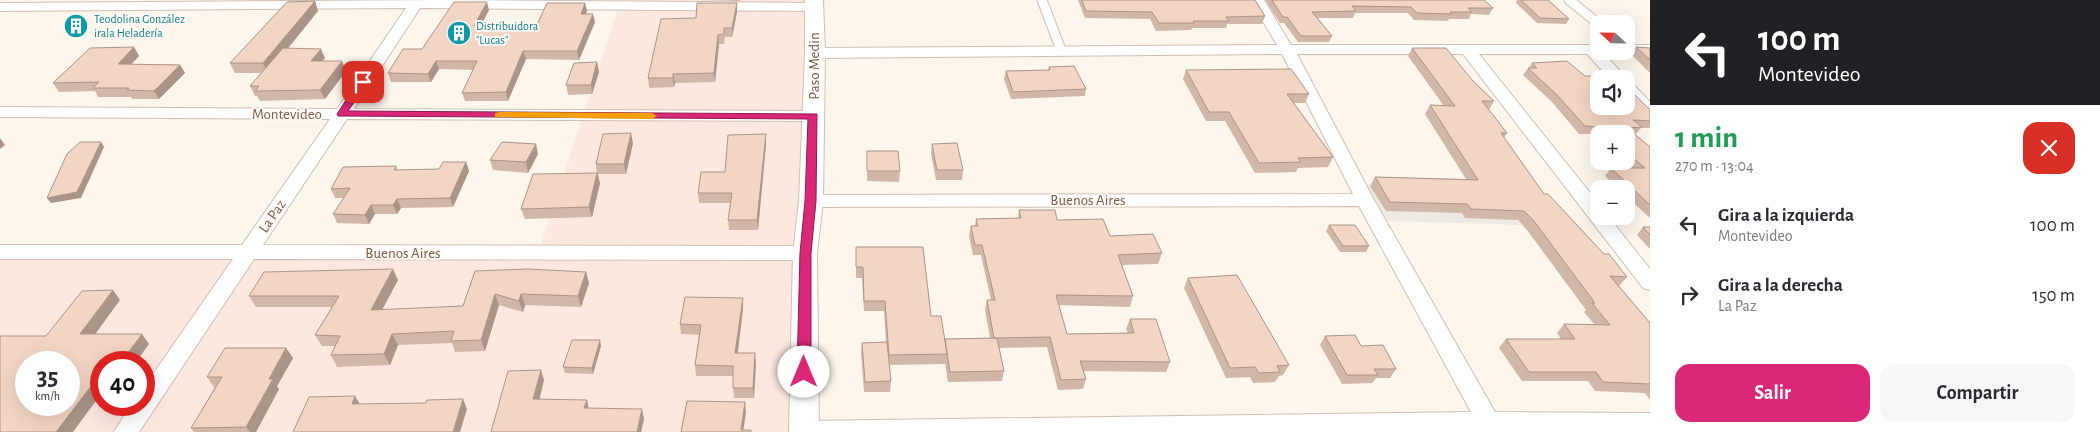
<!DOCTYPE html>
<html lang="es">
<meta charset="utf-8">
<style>
body{margin:0;font-family:"Alegreya Sans",sans-serif;background:#f7f7f7;color:#2b2b33;height:100vh;display:flex;flex-direction:column;font-size:19px;white-space:nowrap}
*{box-sizing:border-box;margin:0}
p{font-size:16px;color:#7c7c81}
.icon{flex:none;width:28px;height:28px;fill:none;stroke:currentColor;stroke-width:2;stroke-linecap:round;stroke-linejoin:round}
.map{position:relative;flex:1;overflow:hidden}
.drawer{display:flex;flex-direction:column;background:#fff;width:450px}
.drawer>*{flex:none}
.top-card{background:#202124;color:#fff;overflow:hidden}
.needle{width:32px;rotate:292deg}
.tools{position:absolute;left:1590px;top:15px;display:grid;gap:10px}
.tools a{display:grid;place-items:center;width:45px;height:45px;border-radius:10px;background:#fff;box-shadow:0 5px 20px #0002;font-size:25px}
.speed{position:absolute;left:15px;top:351px;display:flex;gap:10px;font-size:25px;font-weight:700;text-align:center}
.speed>*{display:grid;place-content:center;width:65px;height:65px;border-radius:50%;background:#fff;box-shadow:0 5px 20px #0002;line-height:1}
.speed small{font-size:12px;font-weight:400}
.speed .limit{border:8px solid #d22;background:#fff;color:#111}
.pin{position:absolute;display:grid;place-items:center;width:42px;height:42px;color:#fff;margin:-21px;border-radius:10px;box-shadow:0 2px 8px #0006}
.me{position:absolute;width:55px;margin:-28px;rotate:0deg;stroke-linejoin:round;filter:drop-shadow(0 0 4px #0008)}
.turn{display:flex;align-items:center;gap:18px;height:105px;padding:0 25px;font-size:22px}
.turn .icon{width:65px;height:65px;stroke-width:2.5}
.turn b{display:block;font-size:35px;line-height:42px}
.round{display:grid;place-items:center;flex:none;width:52px;height:52px;border-radius:15px;background:#f7f7f7}
.summary{display:flex;align-items:center;justify-content:space-between;height:85px;padding:0 25px}
h1{font-size:30px;font-weight:700;line-height:38px;color:#1e9e55}
.action{display:flex;gap:10px;margin-top:auto;padding:10px 25px}
.action a{flex:1;height:58px;border-radius:15px;background:#db2777;color:#fff;font-size:20px;font-weight:700;line-height:58px;text-align:center}
.action a+a{background:#f7f7f7;color:#2b2b33}
ul{padding:0;list-style:none}
li{display:flex;align-items:center;gap:15px;height:70px;padding:0 25px}
li div{flex:1}
li b{display:block;font-size:19px}
li em{font-style:normal}
main{display:flex;flex:1;min-height:0}
.map>svg:first-child{display:block}
</style>
<main>
<div class="map">
<svg width="1650" height="432" viewBox="0 0 1650 432">
<rect width="100%" height="100%" fill="#fdf6ec"/>
<path fill="#fde8e0" fill-rule="evenodd" d="M621,0H816L800,432H0V246L539,250ZM26,362H69V405H26ZM101,362H144V405H101Z"/>
<path fill="#efe9e4" d="M1366,185L1493,188L1521,225L1388,221Z"/>
<g fill="none" stroke-linecap="round" stroke-linejoin="round">
<g stroke="#d1beb0" stroke-width="11">
<path id="service" d="M1042,0L1061,50
M1569,0L1599,24"/>
</g>
<g stroke="#d1beb0" stroke-width="2">
<path id="minor" d="M440,0L813,3L820,7L813,11L420,8L354,109L813,111L819,113L821,116L819,119L813,121L347,119L263,245L805,246L812,248L815,253L812,258L805,260L254,259L139,432H114L131,405H144V387L233,259H0V245H242L330,119L0,117V107L337,109L406,8L0,11V3Z
M1250,0H1264L1291,45H1599V51H1605L1603,53L1625,76L1627,79L1626,80L1610,79L1587,54H1479L1599,204V216H1608L1650,269V290L1643,288L1463,54H1297L1374,200L1495,412L1650,413V432H793L796,424L804,421L1471,412L1359,206L811,207L804,205L802,201L804,197L811,195L1353,194L1282,54L815,58L810,56L807,53L810,50L815,48L1277,45Z
M1626,45H1650V53L1621,52L1626,51Z
M1626,81L1632,83L1650,102V116L1644,114L1626,96Z"/>
</g>
<g stroke="#d1beb0" stroke-width="2">
<path id="tertiary" d="M805,0H823L825,53L823,201L817,253L819,432H789L793,253L799,201L805,53Z"/>
</g>
<use href="#service" stroke="#fff" stroke-width="9"/>
<use href="#minor" fill="#fff" fill-rule="evenodd"/>
<use href="#tertiary" fill="#fff" fill-rule="evenodd"/>
</g>
<path fill="#d1b7a8" d="M701,0H740V1Z
M1078,0H1255L1265,16L1262,24H1227L1226,28H1192L1191,30L1156,31L1150,19L1085,18Z
M1265,0H1484L1493,8L1489,15L1471,14L1469,19H1449L1448,21L1414,20L1408,13H1355L1353,18H1318L1332,36L1329,42H1298L1284,23H1280Z
M1517,0H1548L1569,19L1566,24L1537,23L1516,3Z
M315,1L318,11L288,48L325,58L323,61L346,71L325,99L260,101L257,96H255L250,86L261,73H235L230,63Z
M585,3L587,11L586,14L595,22L579,60L526,59L508,101H465L462,93L473,70L439,69L431,82H391L388,73L422,49L489,10L480,26L536,27Z
M737,12L732,37H725L724,44H719L715,82L675,83L674,87L649,88L648,78L696,18Z
M134,47L139,56L131,64L180,65L185,73L159,99H132L131,97H98L95,91L59,92L53,83Z
M1636,47L1650,48V73L1631,54Z
M1412,48L1473,81L1494,101L1489,110L1507,133L1504,138L1544,194L1627,277L1619,286L1650,323V400L1645,393L1595,391L1588,381H1522L1499,348L1506,339H1561L1557,333L1564,324L1595,325L1584,312L1586,310L1527,230L1518,220L1465,218L1462,213L1386,211L1370,186L1375,177L1466,179L1425,114L1430,105L1444,106L1408,56Z
M597,62L599,72L592,94L568,95L566,85Z
M1532,63L1599,106L1650,109V128H1641L1636,134H1635L1650,147V218L1626,196V189H1619L1605,176L1611,168H1631L1623,161H1626V134H1599V140L1592,134H1579L1552,102L1523,75L1528,68H1529Z
M1049,67L1086,89L1085,96L1011,99L1004,79L1006,71L1048,70Z
M1186,70L1309,94L1305,103H1294L1333,157L1328,167L1298,168L1296,172L1255,173L1225,121H1206L1183,79Z
M766,134V144L758,230H729L728,220L731,203H699L698,193L725,172Z
M633,143L626,174H598L600,183L592,217L525,219L521,209L597,173L596,164Z
M932,144L963,170L962,180H936L931,154Z
M867,151L900,171L899,182L867,181Z
M538,154L528,173L493,170L490,160Z
M466,162L469,171L453,207L401,208L397,214H375L369,224L337,223L333,214L344,198H335L331,189L396,166L398,170L439,169Z
M1019,210L1057,220L1110,236L1162,253L1158,264L1121,265L1133,296L1130,307L1059,305L1067,334L1128,333L1126,329L1130,319L1170,362L1166,372L1083,371L1086,379L1083,389L1058,390L1047,347L999,348L1004,371L1002,381L948,382L945,363V364L889,365L891,381L890,392H864L861,353L862,343H886L884,311H864L862,278H856V247L931,316L945,341L990,338L985,310L987,300H991L981,255H973L969,236L971,226H975L976,219L1018,218Z
M1329,225L1369,246L1366,252H1340L1326,231Z
M1643,227H1650V249L1637,235Z
M475,271L589,283L581,307L525,305L523,312L499,305L485,351L455,352L452,343L398,345L390,365L337,367L331,355L335,346H322L315,335L332,307H256L249,296L398,280L382,310L463,306Z
M1188,278L1289,365L1283,375L1279,376L1275,382L1253,383L1250,377L1226,378L1184,288Z
M743,298V309L738,353L756,363L754,398H734L733,388V376H696L695,365L699,335L681,334L680,324Z
M1325,336L1361,346L1396,369L1390,378H1376L1372,383L1342,384L1320,345Z
M601,346L593,374L565,373L563,367Z
M286,348L293,358L277,386L279,389L256,432H194L191,428L215,387H214L207,377Z"/>
<path fill="#aa9588" d="M315,1L318,11L268,73L263,63Z
M487,2L489,10L476,35L474,26Z
M585,3L587,11L583,22L581,14Z
M737,3V12L732,37V28Z
M593,14L595,22L579,60L577,51Z
M718,35L719,44L715,82L714,73Z
M134,47L139,56L123,73L118,64Z
M321,49L325,58L315,70L311,61Z
M523,51L526,59L508,101L506,92Z
M342,61L346,71L325,99L320,90Z
M436,61L439,69L431,82L428,74Z
M597,62L599,72L592,94L591,85Z
M180,65L185,73L159,99L154,91Z
M673,74L675,83L674,87L673,78Z
M631,133L633,143L626,174L624,164Z
M766,134V144L758,230L757,220Z
M0,138L5,145L0,149Z
M101,142L104,147L81,198L51,203L47,198Z
M536,144L538,154L528,173L526,162Z
M466,162L469,171L453,207L450,198Z
M597,173L600,183L592,217L589,207Z
M397,199L401,208L397,214L393,205Z
M371,205L375,214L369,224L365,215Z
M393,269L398,280L376,321L371,310Z
M586,272L589,283L581,307L578,296Z
M113,290L120,300L88,344L80,334Z
M495,294L499,305L485,351L481,340Z
M521,294L525,305L523,312L519,301Z
M743,298V309L736,363L735,353Z
M142,334L149,344L136,362H121Z
M392,334L398,345L390,365L384,354Z
M600,340L601,346L593,374L592,368Z
M286,348L293,358L277,386L279,389L256,432H250L246,427L269,379Z
M755,353L756,363L754,398L753,388Z
M541,370L544,380L537,410L533,399Z
M101,373V394L73,432H56Z
M355,396L361,406L352,404Z
M463,399L467,409L460,432H453Z
M587,400L589,410L584,408Z
M745,402L746,412L743,432L741,430Z
M642,409L644,419L641,432H637Z"/>
<path fill="#f3d5c3" stroke="#aa9588" fill-rule="evenodd" d="M1082,0H1255L1265,16L1226,17L1229,21H1193L1194,23H1159L1152,12L1086,11Z
M1272,0H1484L1493,8H1468L1472,12H1450L1452,14L1417,13L1411,7L1352,6L1356,11L1312,12L1332,36H1301L1287,17H1283Z
M1521,0H1548L1569,19L1540,18Z
M315,1L263,63H230L287,2Z
M454,2H487L474,26L536,27L547,3H585L581,14H593L577,51H523L506,92L462,93L477,61H436L428,74L388,73L403,49H422Z
M697,3H737L732,28H724V34L718,35L714,73L673,74V78H648L661,19L696,18Z
M134,47L118,64L180,65L154,91L127,90L129,88H93L99,82L53,83L90,48Z
M1636,47L1650,48V60Z
M283,48L321,49L311,61H342L320,90L255,91L259,86H250Z
M1412,48H1446L1473,81L1494,101H1482L1507,133H1501L1544,194H1548L1604,254H1609L1627,277L1610,276L1650,323V384L1603,382L1596,372H1529L1506,339H1575L1564,324L1610,325L1592,303H1595L1534,221L1524,211L1471,209L1467,204L1390,202L1375,177L1478,180L1430,105L1455,106Z
M1567,61L1585,76H1592L1599,83V106H1626V94L1633,93L1648,108L1650,109V121L1633,120L1642,127L1627,128L1650,147V205L1611,168H1645L1626,152V134H1605L1597,127L1585,126L1557,95L1528,68H1537L1532,63Z
M597,62L591,85H566L574,63Z
M1074,66L1086,89L1013,92L1006,71L1050,70L1049,67Z
M1291,69L1309,94H1287L1333,157L1298,158L1301,162L1259,163L1229,112H1209L1186,70Z
M631,133L624,164H596L603,134Z
M766,134L757,220H728L732,193H698L701,172H725L728,135Z
M80,142H101L77,192L47,198L67,154Z
M502,142L536,144L526,162L490,160Z
M957,143L963,170H937L932,144Z
M867,151H898L900,171H867Z
M443,162H466L450,198L397,199L393,205H371L365,215L333,214L350,188L331,189L343,167L396,166L394,170L439,169Z
M597,173L589,207L521,209L533,174Z
M1019,210H1055L1057,220L1103,219L1110,236L1153,234L1162,253L1118,255L1133,296L1056,295L1067,334L1134,333L1130,319H1156L1170,362L1080,361L1086,379L1061,380L1050,337L994,338L987,300H995L982,245H975L971,226H978L976,219L1021,218Z
M1329,225H1355L1369,246H1343Z
M1643,227H1650V235Z
M856,247H923L931,316H941L947,354L889,355L885,301H864L863,267H856Z
M393,269L371,310L463,306L475,271L528,269L586,272L578,296L521,294L519,301L495,294L481,340L451,341L454,331L392,334L384,354L331,355L340,336L315,335L339,296H249L264,272Z
M1237,275L1289,365L1277,366L1280,372L1259,373L1255,367L1230,368L1188,278Z
M113,290L80,334H142L121,362H101V373L56,432H0V336H46L82,291ZM26,362H69V405H26Z
M685,297L743,298L735,353H755L753,388H733V366L695,365L701,325L680,324Z
M1355,335L1361,346L1383,345L1396,369H1374L1378,375H1347L1325,336Z
M997,338L1004,371L950,372L945,339Z
M572,340H600L592,368L563,367Z
M887,342L891,381L865,382L862,343Z
M225,348H286L269,379H273L246,427L191,428L222,377H207Z
M541,370L533,399L587,400L584,408L642,409L637,432H491L508,371Z
M355,396L352,404L426,403L427,400L463,399L453,432H293L309,397Z
M687,401L745,402L741,430H751V432H681Z"/>
<path fill="#db2777" stroke="#8e194d" d="M359,80H363L368,82L348,111L817,114L816,201L811,253V372L809,376L804,377L799,376L797,372L800,253L805,201L808,119L338,116L337,114Z"/>
<path fill="#f59e0b" d="M499,112L652,113L657,116L652,119L495,117V113Z"/>
<defs>
<g id="building-disc" transform="scale(1.25)"><circle r="9.5" fill="#0f9aa8" stroke="#fffaf3"/><path d="M-4-6H4V6H1V3H-1V6H-4ZM-2.5-4.3h1.7v1.8h-1.7ZM.8-4.3h1.7v1.8H.8ZM-2.5-1h1.7V.8h-1.7ZM.8-1h1.7V.8H.8Z" fill="#fff"/></g>
</defs>
<g fill-rule="evenodd">
<use href="#building-disc" x="76" y="26"/>
<use href="#building-disc" x="459" y="33"/>
</g>
<g text-anchor="middle" stroke-width="4" stroke-linejoin="round" paint-order="stroke">
<g font-size="12" fill="#0d838f" stroke="#fffaf3" text-anchor="start">
<text x="94" y="23">Teodolina González<tspan x="94" dy="14">irala Heladería</tspan></text>
<text x="476" y="30">Distribuidora<tspan x="476" dy="14">"Lucas"</tspan></text>
</g>
<g font-size="15" fill="#7a5c4d" stroke="#fffaf3">
<text transform="translate(814 66) rotate(-90)" y="5">Paso Medin</text>
<text x="287" y="119">Montevideo</text>
<text x="1088" y="205">Buenos Aires</text>
<text transform="translate(272 216) rotate(-56)" y="5">La Paz</text>
<text x="403" y="258">Buenos Aires</text>
</g>
</g>
</svg>
<div class="tools">
<a><svg class="needle" viewBox="-14 -14 28 28"><path d="M0-13l5 13h-10z" fill="#e53935"/><path d="M0 13l5-13h-10z" fill="#7c7c81"/></svg></a>
<a><svg class="icon" aria-label="sound" viewBox="0 0 24 24"><path d="M4 9h4l5-4v14l-5-4H4zM17 9q2 3 0 6"/></svg></a>
<a>+</a>
<a>−</a>
</div>
<div class="speed"><div>35<small>km/h</small></div><div class="limit">40</div></div>
<div class="pin" style="left:363px;top:82px;background:#d93025"><svg class="icon" aria-label="arrive" viewBox="0 0 24 24"><path d="M6 21V4h12l-3 4 3 4H6"/></svg></div>
<svg class="me" style="left:804px;top:372px" viewBox="-20 -20 40 40"><circle r="19" fill="#fff"/><path d="M0-13L10 11 0 6-10 11z" fill="#db2777"/></svg>
</div>
<section class="drawer">
<div class="top-card">
<div class="turn"><svg class="icon" aria-label="left" viewBox="0 0 24 24"><path d="M17 20v-9H6M10 6l-5 5 5 5"/></svg><div><b>100 m</b>Montevideo</div></div>
</div>
<div class="summary"><div><h1>1 min</h1><p>270 m · 13:04</p></div><a class="round" style="background:#d93025;color:#fff"><svg class="icon" aria-label="close" viewBox="0 0 24 24"><path d="M6 6l12 12M18 6L6 18"/></svg></a></div>
<ul>
<li><svg class="icon" aria-label="left" viewBox="0 0 24 24"><path d="M17 20v-9H6M10 6l-5 5 5 5"/></svg><div><b>Gira a la izquierda</b><p>Montevideo</p></div><em>100 m</em></li>
<li><svg class="icon" aria-label="right" viewBox="0 0 24 24"><path d="M7 20v-9h11M14 6l5 5-5 5"/></svg><div><b>Gira a la derecha</b><p>La Paz</p></div><em>150 m</em></li>
</ul>
<div class="action"><a>Salir</a><a>Compartir</a></div>
</section>
</main>
